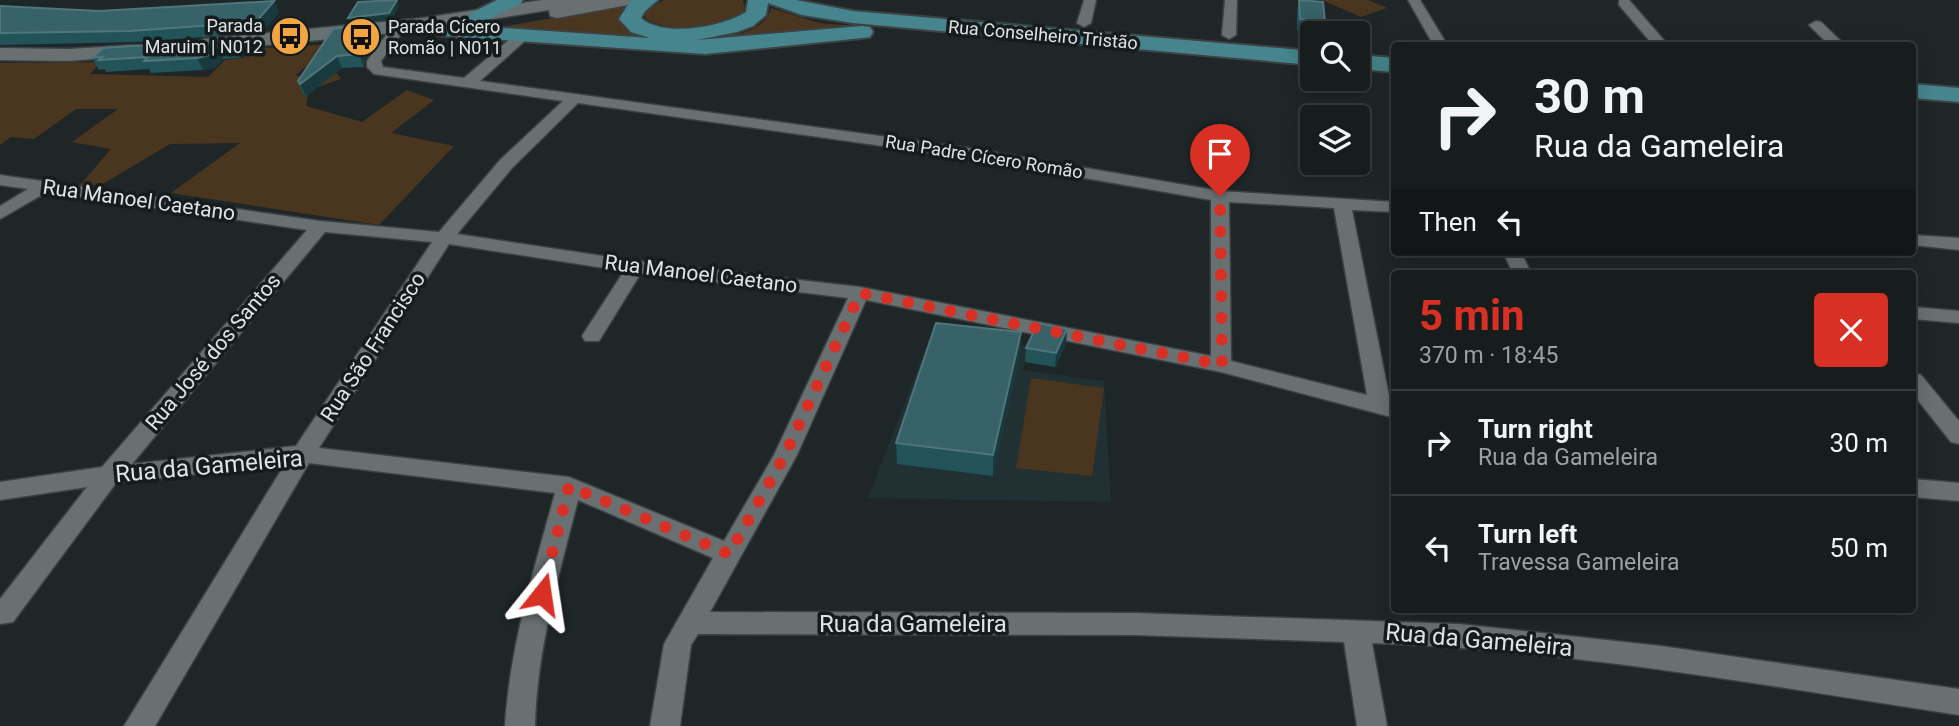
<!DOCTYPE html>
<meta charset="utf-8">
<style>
body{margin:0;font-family:Roboto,sans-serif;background:#24292a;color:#f1f3f6;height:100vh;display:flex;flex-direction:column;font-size:26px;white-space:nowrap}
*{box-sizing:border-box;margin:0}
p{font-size:23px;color:#9ea1a4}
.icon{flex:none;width:38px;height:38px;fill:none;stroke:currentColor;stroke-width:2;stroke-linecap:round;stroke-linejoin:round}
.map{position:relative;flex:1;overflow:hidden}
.panel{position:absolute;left:1391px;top:270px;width:525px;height:343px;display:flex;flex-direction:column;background:#171c1d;border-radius:7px;box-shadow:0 4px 18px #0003,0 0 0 2px #363a3b}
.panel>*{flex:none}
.guide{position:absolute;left:1391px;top:42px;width:525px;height:214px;border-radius:7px;box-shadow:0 4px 18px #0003,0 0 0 2px #363a3b;background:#171c1d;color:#f1f3f6;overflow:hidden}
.fabs{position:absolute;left:1300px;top:21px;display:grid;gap:14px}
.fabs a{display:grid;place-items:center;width:70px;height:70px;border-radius:7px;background:#171c1d;box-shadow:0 4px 18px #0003,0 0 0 2px #363a3b;font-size:35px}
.pin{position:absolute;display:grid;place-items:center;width:60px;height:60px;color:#fff;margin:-72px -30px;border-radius:50% 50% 50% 0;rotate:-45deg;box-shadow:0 0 7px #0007}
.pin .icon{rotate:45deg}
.me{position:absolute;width:77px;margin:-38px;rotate:15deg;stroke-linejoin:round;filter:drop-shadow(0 0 5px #0008)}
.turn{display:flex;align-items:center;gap:24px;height:147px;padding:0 28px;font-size:32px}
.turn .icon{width:91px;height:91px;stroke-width:2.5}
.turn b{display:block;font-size:49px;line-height:60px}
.then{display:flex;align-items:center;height:66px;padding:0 28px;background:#0003;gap:14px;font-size:26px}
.round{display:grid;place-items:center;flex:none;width:74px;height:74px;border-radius:7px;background:#24292a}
.headline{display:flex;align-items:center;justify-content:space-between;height:119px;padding:0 28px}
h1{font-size:42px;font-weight:700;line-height:52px;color:#d93025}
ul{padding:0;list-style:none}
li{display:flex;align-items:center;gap:21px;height:105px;padding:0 28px;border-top:2px solid #363a3b}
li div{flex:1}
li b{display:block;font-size:26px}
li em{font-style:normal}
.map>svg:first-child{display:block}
</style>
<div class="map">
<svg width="1959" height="726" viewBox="0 0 1959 726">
<rect width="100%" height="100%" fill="#1f2627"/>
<path fill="#213032" d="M931,335L1033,347L1022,370L1104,381L1111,502L868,498Z"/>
<path fill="#4a361e" d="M664,0H743L745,9L740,17C709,26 677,35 646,19L644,11Z
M1322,0H1368L1387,8L1361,17Z
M628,5L621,12V18L636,32L631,36L490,29Z
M771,8L819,23L865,27L710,40C731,35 765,33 771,8Z
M331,44L295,76L337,73L341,79L309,90L306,106L362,122L407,90L434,100L391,133L454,146L379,225L171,193L240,143L170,144L101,185H80L111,149L72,142L118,109H76L34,139L11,137L0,145V63L101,62L90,74L208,77L225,60L243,58L251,49Z
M1031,378L1104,388L1092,476L1016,468Z"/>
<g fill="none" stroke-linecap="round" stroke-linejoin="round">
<g stroke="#3c4243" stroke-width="3">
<path id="street" d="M1084,0H1096L1091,23L1084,27L1077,23Z
M1225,0H1237L1236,35L1229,39L1222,35Z
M1408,0H1420L1448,46H1434Z
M1619,0H1629L1669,46H1654L1619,5Z
M1816,21L1821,22L1846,46H1830L1809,25Z
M394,30L401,34L381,61L383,67L464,78L517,33H527V39L480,81L975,149L1220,191L1395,202V212L1352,210L1390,401L1395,402V418L1221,372L866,300L797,455L710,612L1135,613L1459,624L1661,646L1959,689V715C1764,685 1569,650 1372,643L1387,726H1357L1344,642L1135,635L698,634L691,645L680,726H650L664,644L713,558L578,500C559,575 537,648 535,726H505C510,645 534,570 555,493L309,463L155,726H124L285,464L116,483L13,622L0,624V599L87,487L0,500V482L102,467L307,230L47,192L0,219V206L28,189L0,185V175L320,221L439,232L500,160L563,101L374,74L367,67V61L389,31ZM578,103L975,159L1211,200V356L860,287L636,261L457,234L512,168ZM1229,202L1334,208L1367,395L1231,361ZM325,232L432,242L296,446L132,464ZM449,244L624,271L582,336L585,341H599L641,273L848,298L774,455L724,541L569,477L319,448Z
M1913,235L1959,238V250L1913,245Z
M1503,252H1521L1531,273H1513Z
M1913,307L1959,311V323L1913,319Z
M1913,373L1921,375L1959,421V444L1951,442L1913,394Z
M1913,479L1959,483V501L1913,497Z"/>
</g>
<g stroke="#3c4243" stroke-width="3">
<path id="secondary" d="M542,0H637L628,5L557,18L550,16L549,10L423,30L203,51L193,45L203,39L423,18Z
M136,45L143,47L146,51L143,55L68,61L0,60V48L68,49Z"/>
</g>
<g stroke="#3c4243" stroke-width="4">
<path id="primary" d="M497,0H523L520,4L485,21H471L467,17L471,13Z
M633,0H658L645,11L641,18C663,38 723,27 746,12L748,0H796L853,11L1312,51V65L853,23L802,15L768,3L766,15L753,26L737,32L697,40L862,26L870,27L873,32L870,37L862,38L705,54L445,36L437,35L434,30L437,25L445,24L650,38L631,32L619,19L629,3Z
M1358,55L1395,58V72L1358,69Z
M1913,84L1959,88V102L1913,98Z"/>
</g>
<use href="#street" fill="#687072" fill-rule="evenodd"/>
<use href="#secondary" fill="#687072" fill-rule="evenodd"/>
<use href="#primary" fill="#46858d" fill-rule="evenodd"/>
</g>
<path fill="#215358" d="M1299,0L1325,21L1323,33L1297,31V12Z
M274,1L279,12L261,33L136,42L0,45V6L99,11Z
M333,29L381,36L365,59L364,67L342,68L306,96L303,94L298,81Z
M240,39L246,51L240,58L223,59L216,67L203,70L151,73L149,69L106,72L105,69L99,70L92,58Z
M1067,329L1066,344L1055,367L1025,362L1026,348Z
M1021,332L1020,353L993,476L897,464L896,443Z"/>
<path fill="#183a3e" d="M397,0L399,6L392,19L350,24L348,18Z
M274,1L279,12L261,33L256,22Z
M377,24L381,36L365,59L364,67L359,54L360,47Z
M240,39L246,51L240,58L234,46Z
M217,47L223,59L216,67L203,70L197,58Z
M337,56L342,68L306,96L300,84Z
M1067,329L1066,344L1055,367L1056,353Z
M1021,332L1020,353L993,476V455Z"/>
<path fill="#366268" stroke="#50767b" stroke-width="2" d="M397,0L389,13L348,18L358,2Z
M1299,0L1323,2L1325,21L1300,19Z
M274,1L256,22L130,31L0,33V6L99,11Z
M377,24L360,47L359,54L337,56L300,84L298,81L333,29Z
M240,39L234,46L217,47L210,55L197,58L144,61L148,57L99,60L102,57L92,58L103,48Z
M936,323L1021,332L993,455L896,443Z
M1038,323L1067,329L1056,353L1026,348Z"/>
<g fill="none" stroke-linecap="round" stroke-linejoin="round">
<path stroke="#d93025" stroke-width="12" stroke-dasharray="0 21.6" d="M542,594L569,486L729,554L785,455L860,293L1222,365L1220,196"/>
</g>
<defs>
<g id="bus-disc" transform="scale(2.0125)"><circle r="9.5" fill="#f2a541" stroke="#161c1d"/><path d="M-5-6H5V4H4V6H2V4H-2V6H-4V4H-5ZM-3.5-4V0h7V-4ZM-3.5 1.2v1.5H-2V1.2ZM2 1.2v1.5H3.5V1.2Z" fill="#111"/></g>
</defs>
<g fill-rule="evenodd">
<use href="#bus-disc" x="290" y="36"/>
<use href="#bus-disc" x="361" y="37"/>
</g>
<g text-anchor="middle" stroke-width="7" stroke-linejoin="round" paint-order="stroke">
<g font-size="18" fill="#dee3e4" stroke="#161c1d" text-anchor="end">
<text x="263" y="32">Parada<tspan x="263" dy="21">Maruim | N012</tspan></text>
<text x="388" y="33" text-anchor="start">Parada Cícero<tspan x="388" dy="21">Romão | N011</tspan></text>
</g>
<g font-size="18" fill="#dee3e4" stroke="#161c1d">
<text transform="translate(1043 35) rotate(5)" y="6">Rua Conselheiro Tristão</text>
<text transform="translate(984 157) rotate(9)" y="6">Rua Padre Cícero Romão</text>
</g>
<g font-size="21" fill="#dee3e4" stroke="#161c1d">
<text transform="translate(139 200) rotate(8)" y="7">Rua Manoel Caetano</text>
<text transform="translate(701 274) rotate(7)" y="7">Rua Manoel Caetano</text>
<text transform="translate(373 347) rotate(-57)" y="7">Rua São Francisco</text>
<text transform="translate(213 352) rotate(-50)" y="7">Rua José dos Santos</text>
</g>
<g font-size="24" fill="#dee3e4" stroke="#161c1d">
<text transform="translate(209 466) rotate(-5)" y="8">Rua da Gameleira</text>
<text x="913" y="632">Rua da Gameleira</text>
<text transform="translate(1479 640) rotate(5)" y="8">Rua da Gameleira</text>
</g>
</g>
</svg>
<div class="fabs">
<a><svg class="icon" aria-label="search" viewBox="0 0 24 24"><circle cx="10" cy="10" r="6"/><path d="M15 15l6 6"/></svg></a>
<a><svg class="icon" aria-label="layers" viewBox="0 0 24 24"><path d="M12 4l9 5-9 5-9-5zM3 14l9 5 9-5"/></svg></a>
</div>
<div class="pin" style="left:1220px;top:196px;background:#d93025"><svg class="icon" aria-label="arrive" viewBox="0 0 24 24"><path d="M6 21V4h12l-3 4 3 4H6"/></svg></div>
<svg class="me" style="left:542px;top:594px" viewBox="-20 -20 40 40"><path d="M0-17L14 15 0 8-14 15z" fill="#d93025" stroke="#fff" stroke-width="4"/></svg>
<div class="guide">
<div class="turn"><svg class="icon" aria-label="right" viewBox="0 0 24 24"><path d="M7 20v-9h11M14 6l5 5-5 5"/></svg><div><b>30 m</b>Rua da Gameleira</div></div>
<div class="then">Then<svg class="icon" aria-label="left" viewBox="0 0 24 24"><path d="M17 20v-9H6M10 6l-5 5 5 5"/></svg></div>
</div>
<section class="panel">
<div class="headline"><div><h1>5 min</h1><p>370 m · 18:45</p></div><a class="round" style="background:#d93025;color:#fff"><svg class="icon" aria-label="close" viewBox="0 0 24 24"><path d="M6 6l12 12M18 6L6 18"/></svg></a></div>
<ul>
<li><svg class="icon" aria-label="right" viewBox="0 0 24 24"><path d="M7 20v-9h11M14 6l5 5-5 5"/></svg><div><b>Turn right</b><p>Rua da Gameleira</p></div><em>30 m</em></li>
<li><svg class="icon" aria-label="left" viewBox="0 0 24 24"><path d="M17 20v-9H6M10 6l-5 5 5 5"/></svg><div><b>Turn left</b><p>Travessa Gameleira</p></div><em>50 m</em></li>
</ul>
</section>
</div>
